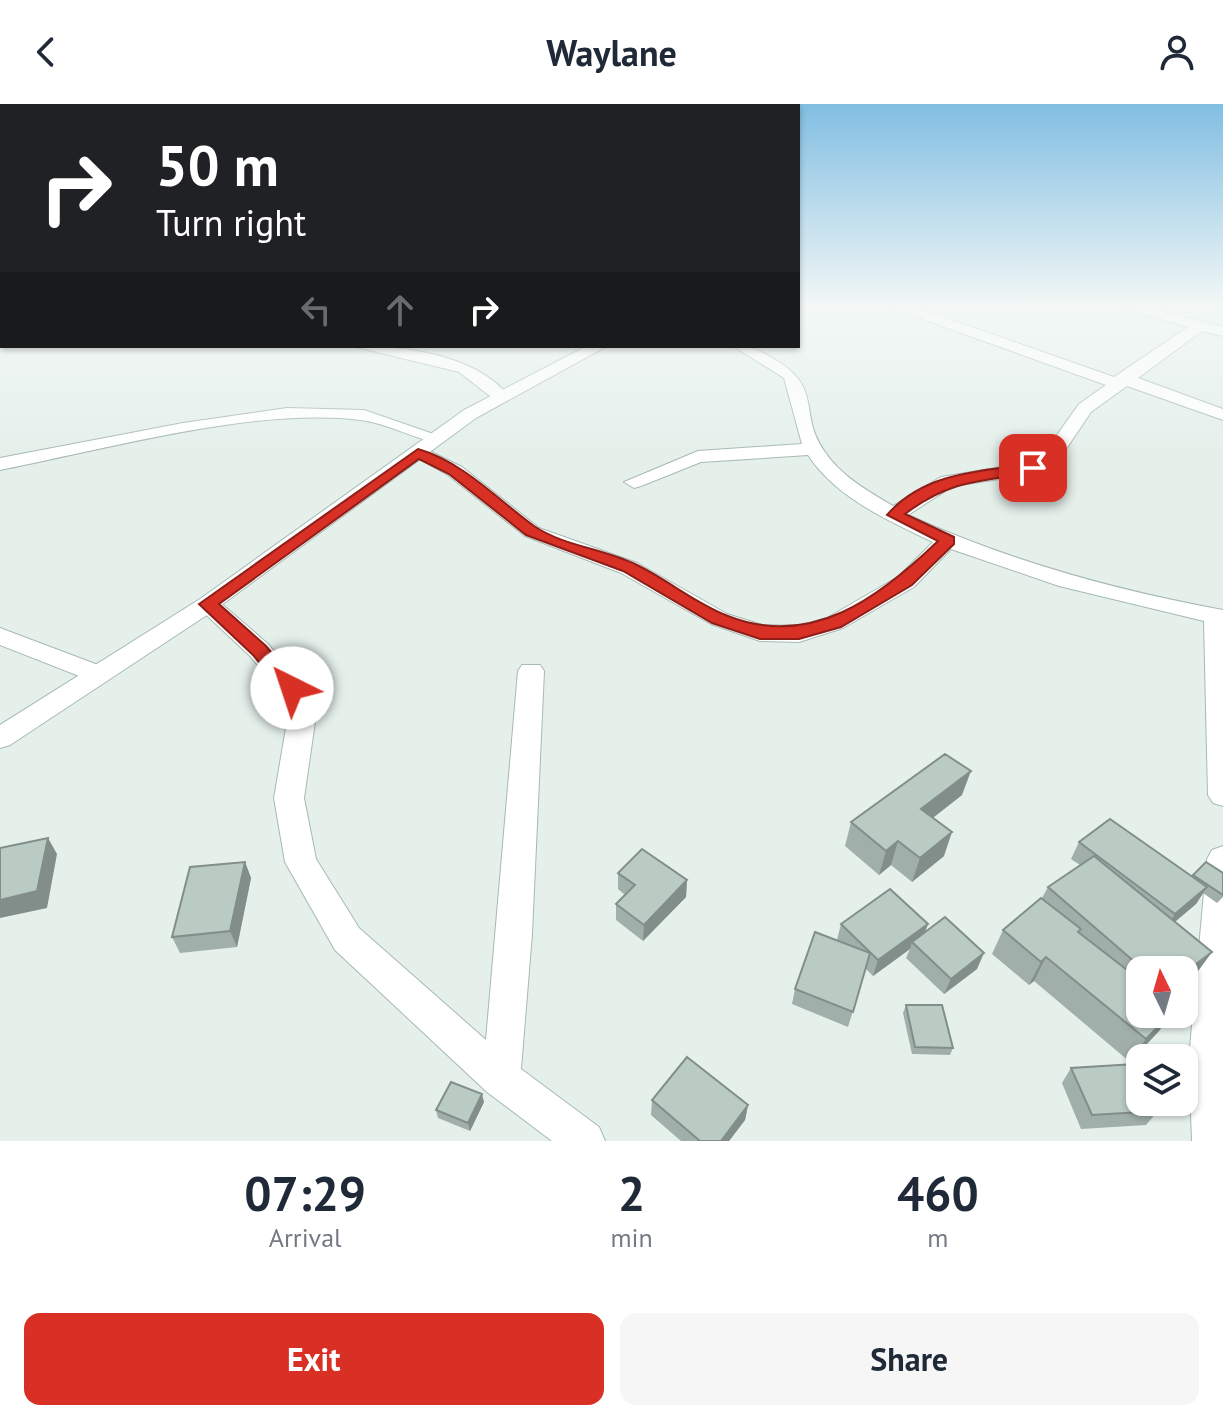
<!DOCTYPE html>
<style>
body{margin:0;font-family:"PT Sans",sans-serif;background:#f6f6f7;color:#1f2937;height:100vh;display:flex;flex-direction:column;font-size:30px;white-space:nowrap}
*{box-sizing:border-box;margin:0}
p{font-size:26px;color:#747a83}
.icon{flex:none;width:44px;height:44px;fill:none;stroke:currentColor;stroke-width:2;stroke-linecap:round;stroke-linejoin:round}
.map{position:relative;height:1037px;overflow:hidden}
.details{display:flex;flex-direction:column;background:#fff;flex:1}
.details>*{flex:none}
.guide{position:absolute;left:0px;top:0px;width:800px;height:244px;box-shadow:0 2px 6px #0004;background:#202124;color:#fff;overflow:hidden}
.needle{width:52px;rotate:355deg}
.controls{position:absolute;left:1126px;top:852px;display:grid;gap:16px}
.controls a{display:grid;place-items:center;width:72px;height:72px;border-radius:16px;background:#fff;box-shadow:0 2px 6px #0004;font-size:40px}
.pin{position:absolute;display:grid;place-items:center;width:68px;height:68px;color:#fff;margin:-34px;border-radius:16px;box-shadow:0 4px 12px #0006}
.me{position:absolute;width:88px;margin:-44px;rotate:319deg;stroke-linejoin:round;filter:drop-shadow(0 0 6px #0008)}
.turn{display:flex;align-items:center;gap:28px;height:168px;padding:0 24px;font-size:36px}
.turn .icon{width:104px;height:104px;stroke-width:2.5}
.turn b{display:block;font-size:56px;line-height:68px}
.lanes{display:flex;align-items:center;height:76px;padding:0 24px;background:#0003;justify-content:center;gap:40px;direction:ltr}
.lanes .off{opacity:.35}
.eta{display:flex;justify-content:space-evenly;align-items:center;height:136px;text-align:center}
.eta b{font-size:48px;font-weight:700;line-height:56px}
.button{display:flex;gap:16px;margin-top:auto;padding:16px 24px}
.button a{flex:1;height:92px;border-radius:16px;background:#d93025;color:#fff;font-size:32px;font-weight:700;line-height:92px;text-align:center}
.button a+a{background:#f6f6f7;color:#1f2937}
header{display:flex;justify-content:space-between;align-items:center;height:104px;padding:0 24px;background:#fff;font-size:36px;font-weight:700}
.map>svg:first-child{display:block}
</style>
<header><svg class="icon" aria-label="back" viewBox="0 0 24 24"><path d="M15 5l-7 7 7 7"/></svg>Waylane<svg class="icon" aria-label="person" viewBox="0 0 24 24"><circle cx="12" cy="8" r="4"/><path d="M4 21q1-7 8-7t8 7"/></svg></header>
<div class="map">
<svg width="1223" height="1037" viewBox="0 0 1223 1037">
<rect width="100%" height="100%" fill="#e5f0eb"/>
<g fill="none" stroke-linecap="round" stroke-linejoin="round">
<g stroke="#a7b9b3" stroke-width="2">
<path id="minor" d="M889,203L929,208L1114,273L1188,223L1120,203H1145L1223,223V232L1202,227L1138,274L1223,305V316L1127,282L1091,308L1056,360L1033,370L953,382L908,411C1009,457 1114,486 1223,506V702L1213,699L1208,691L1204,517L1059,482L951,445L914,483L843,524L799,538L760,537L711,520L621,469L525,432L448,371L409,349L418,343L425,345L462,363L539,424L637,459L727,510L762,521L798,522L827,514L898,473L933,438C889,417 836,394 808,351L701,358L641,382L634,384L624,378L698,347L802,340L784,274L733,242C751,242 759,246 774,255C825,285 797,309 825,348C841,372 869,388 893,402L941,373L1028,359L1042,352L1079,300L1106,281Z
M352,242C404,242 474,250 509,292L501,297L495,296L459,268Z
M287,304L364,306L445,334L436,339C411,333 386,319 360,316C254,303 107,345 0,366V354L183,319Z
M208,493L216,495L268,540L305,584L315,618L304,694L316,755L359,824L486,936L518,567L522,561H540L544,567L532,830L521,965L599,1023L605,1037H552L487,988L335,846L285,758L274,694L287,618L280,587L250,552L200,505L196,500L200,495Z
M0,524L106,564L110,570L106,576L97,579L0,541Z
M1223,742V1037H1192L1189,955L1207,755L1212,746Z"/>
</g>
<g stroke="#a7b9b3" stroke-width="2">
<path id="tertiary" d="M587,242H607L476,314L216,505L10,641L0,644V621L200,495L464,306Z"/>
</g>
<use href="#minor" fill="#fff" fill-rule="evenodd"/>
<use href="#tertiary" fill="#fff" fill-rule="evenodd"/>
</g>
<path fill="#a0afa9" d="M962,691L933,714L944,752L912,778L891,761L879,771L845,742L851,718Z
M1079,738L1192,773L1193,771L1223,769V793L1217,799L1203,789L1196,800L1175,818L1212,848L1195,871L1184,866H1140V910H1171L1159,927L1130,958L1034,877L1029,881L992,850L1003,826L1042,794L1048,783L1080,761L1071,755Z
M245,758L251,774L237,843L180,849L172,833Z
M618,769L687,776L686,793L643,837L616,816V800L625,791L618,785Z
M841,820H928L925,828L977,865L944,890L906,854L910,845L873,872L866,865L848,923L792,900L795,885L837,836Z
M906,901L953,944L950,951L912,950L903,909Z
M1071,964L1158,1007L1146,1021L1081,1025L1062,979Z
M652,996L748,1001L745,1016L729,1037H681L651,1011Z
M484,998L470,1027L438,1014L436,1006Z"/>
<path fill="#828e89" d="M971,667L962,691L913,729L921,705Z
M952,728L944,752L912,778L920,754Z
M48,734L57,750L47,804L0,814V796Z
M898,737L891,761L879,771L886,747Z
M245,758L251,774L237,843L230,827Z
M687,776L686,793L643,837L644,821Z
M1207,783L1196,800L1165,826L1175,810Z
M928,820L922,836L912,838L910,845L873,872L878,856Z
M1212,848L1195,871L1184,880V869Z
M984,849L977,865L944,890L951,875Z
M1046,853L1034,877L1029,881L1041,858Z
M1170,910H1171L1159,927L1130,958L1146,935Z
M482,990L484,998L470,1027L468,1019Z
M748,1001L745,1016L729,1037H721Z"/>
<path fill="#bacbc4" stroke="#828e89" stroke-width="2" d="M945,650L971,667L921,705L952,728L920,754L898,737L886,747L851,718Z
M1110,715L1207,783L1175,810L1079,738Z
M48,734L37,787L0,796V744Z
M642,745L687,776L644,821L616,800L635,781L618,769Z
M1094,752L1212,848L1184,869V866H1144L1048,783Z
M245,758L230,827L172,833L190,763Z
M1206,758L1223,769V791L1193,771Z
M890,785L928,820L878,856L841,820Z
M1041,794L1081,825L1078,828L1140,876V910H1170L1146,935L1046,853L1041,858L1003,826Z
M945,813L984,849L951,875L912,838Z
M815,828L870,849L853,908L795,885Z
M906,901H942L953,944L915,943Z
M687,953L748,1001L721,1037H700L652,996Z
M1135,960L1140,970V998H1154L1158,1007L1092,1011L1071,964Z
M451,978L482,990L468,1019L436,1006Z"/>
<linearGradient id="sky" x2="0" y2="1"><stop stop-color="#81bee2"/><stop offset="0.58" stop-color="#f3f8f6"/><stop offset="1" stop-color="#f3f8f6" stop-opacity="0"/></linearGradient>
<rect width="1223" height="348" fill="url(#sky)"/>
<path fill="#d93025" stroke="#8d1f18" stroke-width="2" d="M418,345C463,358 497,395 534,422C563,442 605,445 637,461C668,476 696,500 728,512C811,545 879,494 938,437L887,411C924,368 981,367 1033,360L1041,364L1033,369C980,377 950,376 905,410L954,433V440L912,481L841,523L799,535H760L712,519L623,467L526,431L449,370L419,355L219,500L266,542L301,584L299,589H285L253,551L199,500Z"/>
</svg>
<div class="controls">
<a><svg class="needle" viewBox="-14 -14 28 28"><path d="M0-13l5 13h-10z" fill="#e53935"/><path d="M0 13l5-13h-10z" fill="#747a83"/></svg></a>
<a><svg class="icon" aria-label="layers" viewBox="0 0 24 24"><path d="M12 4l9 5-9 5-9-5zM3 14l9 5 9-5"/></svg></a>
</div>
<div class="pin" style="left:1033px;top:364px;background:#d93025"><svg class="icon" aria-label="arrive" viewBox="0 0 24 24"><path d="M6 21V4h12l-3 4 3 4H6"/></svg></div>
<svg class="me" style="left:292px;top:584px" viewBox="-20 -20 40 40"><circle r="19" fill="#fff"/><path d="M0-13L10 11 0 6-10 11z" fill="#d93025"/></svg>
<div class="guide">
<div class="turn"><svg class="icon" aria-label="right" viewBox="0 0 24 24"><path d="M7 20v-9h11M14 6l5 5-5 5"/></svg><div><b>50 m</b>Turn right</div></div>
<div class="lanes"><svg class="icon off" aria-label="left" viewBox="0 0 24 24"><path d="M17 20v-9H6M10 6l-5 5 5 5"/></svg><svg class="icon off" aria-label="ahead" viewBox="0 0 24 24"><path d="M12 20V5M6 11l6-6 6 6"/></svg><svg class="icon" aria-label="right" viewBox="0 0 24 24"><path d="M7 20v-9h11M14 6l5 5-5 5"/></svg></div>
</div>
</div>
<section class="details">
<div class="eta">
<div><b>07:29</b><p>Arrival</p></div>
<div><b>2</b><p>min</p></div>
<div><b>460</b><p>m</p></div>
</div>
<div class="button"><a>Exit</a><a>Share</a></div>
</section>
